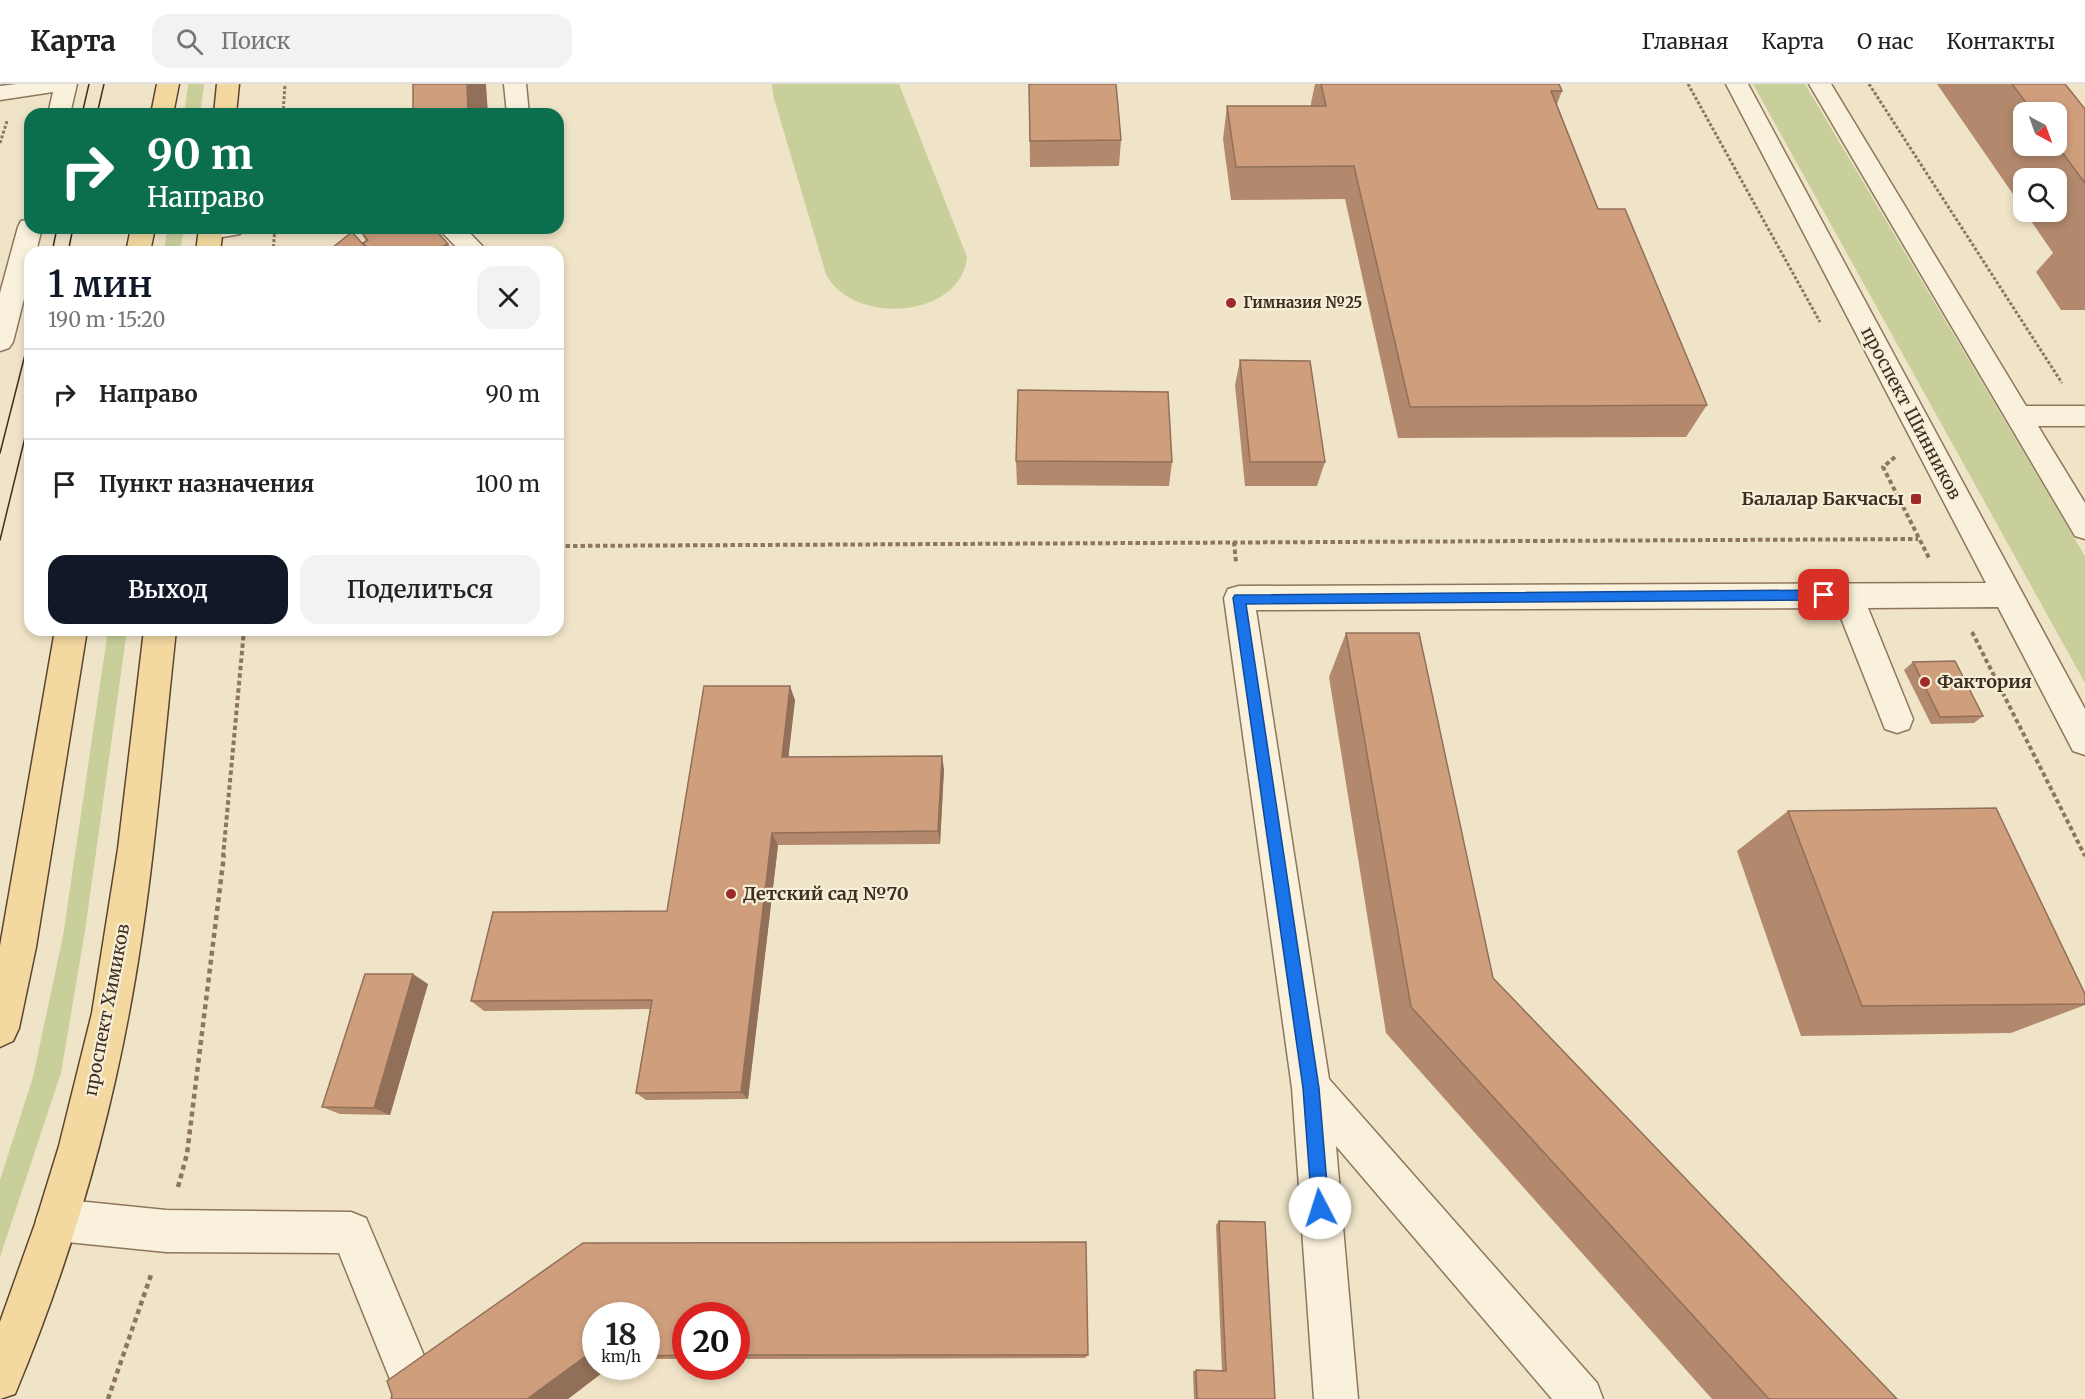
<!DOCTYPE html>
<html lang="ru">
<meta charset="utf-8">
<style>
body{margin:0;font-family:Merriweather,serif;background:#f2f2f2;color:#222;height:100vh;display:flex;flex-direction:column;font-size:22px;white-space:nowrap}
*{box-sizing:border-box;margin:0}
p{font-size:20px;color:#767676}
.icon{flex:none;width:33px;height:33px;fill:none;stroke:currentColor;stroke-width:2;stroke-linecap:round;stroke-linejoin:round}
.map{position:relative;flex:1;overflow:hidden}
.side{position:absolute;left:24px;top:162px;width:540px;height:390px;display:flex;flex-direction:column;background:#fff;border-radius:18px;box-shadow:0 3px 9px #0003}
.side>*{flex:none}
.guide{position:absolute;left:24px;top:24px;width:540px;height:126px;border-radius:18px;box-shadow:0 3px 9px #0003;background:#0b6e4f;color:#fff;overflow:hidden}
.needle{width:39px;rotate:139deg}
.controls{position:absolute;left:2013px;top:18px;display:grid;gap:12px}
.controls a{display:grid;place-items:center;width:54px;height:54px;border-radius:12px;background:#fff;box-shadow:0 3px 9px #0003;font-size:30px}
.speed{position:absolute;left:582px;top:1218px;display:flex;gap:12px;font-size:30px;font-weight:700;text-align:center}
.speed>*{display:grid;place-content:center;width:78px;height:78px;border-radius:50%;background:#fff;box-shadow:0 3px 9px #0003;line-height:1}
.speed small{font-size:15px;font-weight:400}
.speed .limit{border:9px solid #d22;background:#fff;color:#111}
.pin{position:absolute;display:grid;place-items:center;width:51px;height:51px;color:#fff;margin:-26px;border-radius:12px;box-shadow:0 3px 9px #0006}
.me{position:absolute;width:66px;margin:-33px;rotate:355deg;stroke-linejoin:round;filter:drop-shadow(0 0 4px #0008)}
.turn{display:flex;align-items:center;gap:21px;height:126px;padding:0 24px;font-size:27px}
.turn .icon{width:78px;height:78px;stroke-width:2.5}
.turn b{display:block;font-size:42px;line-height:51px}
.round{display:grid;place-items:center;flex:none;width:63px;height:63px;border-radius:18px;background:#f2f2f2}
.headline{display:flex;align-items:center;justify-content:space-between;height:102px;padding:0 24px}
h1{font-size:36px;font-weight:600;line-height:45px;color:#111827}
.cta{display:flex;gap:12px;margin-top:auto;padding:12px 24px}
.cta a{flex:1;height:69px;border-radius:18px;background:#111827;color:#fff;font-size:24px;font-weight:600;line-height:69px;text-align:center}
.cta a+a{background:#f2f2f2;color:#222}
ul{padding:0;list-style:none}
li{display:flex;align-items:center;gap:18px;height:90px;padding:0 24px;border-top:2px solid #e0e0e0}
li div{flex:1}
li b{display:block;font-size:22px}
li em{font-style:normal}
header{display:flex;align-items:center;gap:36px;box-sizing:border-box;height:84px;padding:0 30px;background:#fff;border-bottom:2px solid #e0e0e0}
header strong{font-size:28px}
nav{display:flex;gap:33px;margin-inline-start:auto;font-size:21px}
.search{width:420px;height:54px;background:#f2f2f2;display:flex;align-items:center;gap:15px;box-sizing:border-box;padding:0 21px;border-radius:18px;color:#767676;font-size:22px}
.map>svg:first-child{display:block}
</style>
<header>
<strong>Карта</strong>
<div class="search"><svg class="icon" aria-label="search" viewBox="0 0 24 24"><circle cx="10" cy="10" r="6"/><path d="M15 15l6 6"/></svg>Поиск</div>
<nav><a>Главная</a><a>Карта</a><a>О нас</a><a>Контакты</a></nav>
</header>
<div class="map">
<svg width="2085" height="1315" viewBox="0 0 2085 1315">
<rect width="100%" height="100%" fill="#f0e4c8"/>
<path fill="#c9cf9b" d="M188,0H204L200,30H184Z
M772,0H899L967,173C961,235 852,242 826,190L773,11Z
M1753,0H1805L2085,472V599Z
M167,144H184L180,168H164Z
M108,546H127L85,847L61,989L0,1173V1096L33,993L63,852Z"/>
<g fill="none" stroke-linecap="round" stroke-linejoin="round">
<g stroke="#8d765c" stroke-width="3">
<path id="minor" d="M17,0H77L70,30H48L53,8L0,16V2Z
M504,0H526L529,30H507Z
M1726,0H1748L2085,625V671L2073,667L1998,523L1868,524L1913,635L1909,645L1897,649L1885,645L1881,635L1837,524L1256,526L1329,995L1597,1299L1603,1315H1552L1336,1062L1358,1315H1314L1292,1004L1224,514L1228,505L1239,502L1986,499Z
M1809,0H1831L2026,322H2085V342H2038L2085,419V455L2075,452Z
M30,135V144H42L36,168H30V191L13,258L9,264L0,267V209L18,143L21,137Z
M201,144H243L240,150L211,155L202,153L199,147Z
M438,144H465L488,168H461Z
M57,1115L166,1126L351,1128L366,1134L441,1312L440,1315H398L339,1169L166,1168L57,1157L42,1151L36,1136L42,1121Z"/>
</g>
<g stroke="#5b4430" stroke-width="3">
<path id="major" d="M157,0H179L173,30H151Z
M217,0H239L236,30H214Z
M131,144H155L150,168H126Z
M199,144H223L220,168H196Z
M55,546H87L36,863L19,944L13,957L0,963V862Z
M144,546H176C162,674 153,802 129,929C105,1058 66,1188 15,1310L0,1315V1238L35,1140L59,1062L92,929L118,765Z"/>
</g>
<path stroke="#8d765c" stroke-width="3" stroke-dasharray="3 2" stroke-linecap="butt" d="M1688,0L1820,238
M1869,0L2062,299
M283,30L285,0
M0,59L7,37
M273,168L275,144"/>
<path stroke="#8d765c" stroke-width="4" stroke-dasharray="4.5 3" stroke-linecap="butt" d="M1895,373L1883,383L1930,476
M1234,458L1236,478
M558,462L1918,455
M1972,548L2085,772
M223,773L244,546"/>
<path stroke="#8d765c" stroke-width="4.5" stroke-dasharray="5 4" stroke-linecap="butt" d="M178,1103L187,1070L224,771
M108,1315L152,1188"/>
<use href="#minor" fill="#faf1dc" fill-rule="evenodd"/>
<use href="#major" fill="#f3d9a0" fill-rule="evenodd"/>
<path stroke="#3d2e20" stroke-width="1.5" d="M82,30L89,0
M97,30L104,0
M52,168L57,144
M68,168L73,144
M0,369L30,251
M0,456L30,333"/>
</g>
<path fill="#b2896c" fill-rule="evenodd" d="M1029,0L1121,56L1119,82L1030,83Z
M1315,0H1559L1562,7L1557,20L1598,125L1707,321L1686,353L1398,354L1345,115L1231,116L1223,55L1227,22H1311V19Z
M1937,0H2065L2085,25V226H2061L2036,188L2053,169L2025,128H2056V94H2024V126ZM2024,28H2056V62H2024Z
M358,144L448,160L452,168H327L366,163L363,159L366,157Z
M1240,276L1325,378L1317,402H1245L1235,301Z
M1016,377L1172,378L1169,402L1017,401Z
M1346,549L1493,894L1897,1315H1712L1386,949L1329,593Z
M1913,578L1983,632L1974,639L1931,640L1904,586Z
M795,616L788,673L944,685L940,760L778,761L748,1015L646,1016L636,1009L650,925L484,927L471,917L667,827Z
M1788,727L2085,910V921L2011,949L1801,952L1737,767Z
M428,900L390,1031L340,1030L322,1023Z
M1219,1137L1275,1315H1194L1193,1287H1222L1216,1141Z
M583,1159L1088,1271L1085,1274L736,1275V1232H686V1275H646V1232H596V1282H611L568,1315H391Z"/>
<path fill="#916f58" d="M467,0H486L488,30H468Z
M448,160L452,168H430Z
M790,602L795,616L787,686L782,673Z
M942,672L944,685L940,760L938,747Z
M772,749L778,761L748,1015L741,1008Z
M413,890L428,900L390,1031L374,1024Z
M586,1272H596V1282H611L568,1315H527Z"/>
<path fill="#cf9f7d" stroke="#916f58" stroke-width="1.5" d="M413,0H467L468,30H413Z
M1029,0H1116L1121,56L1030,57Z
M1321,0H1559L1562,7H1551L1598,125H1625L1707,321L1410,323L1354,82L1236,83L1227,22H1326Z
M2012,0H2065L2085,25V99L2056,60V28H2033Z
M358,144H434L448,160L430,168H371L363,159L368,156Z
M352,148L370,168H327Z
M1240,276L1310,277L1325,378H1250Z
M1018,306L1168,308L1172,378L1016,377Z
M1346,549H1419L1493,894L1897,1315H1769L1411,923Z
M1955,577L1983,632L1940,633L1913,578Z
M704,602H790L782,673L942,672L938,747L772,749L741,1008L636,1009L652,916L471,917L493,828L667,827Z
M1996,724L2085,910V920L1862,922L1788,727Z
M365,890H413L374,1024L322,1023Z
M1219,1137L1265,1138L1275,1315H1197L1196,1286L1226,1287Z
M1086,1158L1088,1271H736V1232H686V1271L646,1272V1232H596V1272H586L527,1315H391L392,1311L387,1297L583,1159Z"/>
<path fill="#1a73e8" stroke="#114b97" stroke-width="1.5" d="M1824,506L1830,511L1824,516L1246,520L1319,1004L1329,1124L1326,1130L1320,1132L1314,1130L1312,1124L1303,1004L1233,514L1235,511Z"/>
<g fill="#9e2a2b" stroke="#f7eed8" stroke-width="2">
<circle cx="1231" cy="219" r="6"/>
<rect x="1910" y="409" width="12" height="12" rx="3"/>
<circle cx="1925" cy="598" r="6"/>
<circle cx="731" cy="810" r="6"/>
</g>
<g text-anchor="middle" stroke-width="4.5" stroke-linejoin="round" paint-order="stroke">
<g font-size="15" font-weight="bold" fill="#3d2e20" stroke="#f7eed8" text-anchor="start">
<text x="1243" y="224">Гимназия №25</text>
</g>
<g font-size="18" fill="#3d2e20" stroke="#f7eed8">
<text transform="translate(1911 329) rotate(62)" y="6">проспект Шинников</text>
<text transform="translate(107 926) rotate(-79)" y="6">проспект Химиков</text>
</g>
<g font-size="18" font-weight="bold" fill="#3d2e20" stroke="#f7eed8" text-anchor="start">
<text x="1904" y="421" text-anchor="end">Балалар Бакчасы</text>
<text x="1937" y="604">Фактория</text>
<text x="743" y="816">Детский сад №70</text>
</g>
</g>
</svg>
<div class="controls">
<a><svg class="needle" viewBox="-14 -14 28 28"><path d="M0-13l5 13h-10z" fill="#e53935"/><path d="M0 13l5-13h-10z" fill="#767676"/></svg></a>
<a><svg class="icon" aria-label="search" viewBox="0 0 24 24"><circle cx="10" cy="10" r="6"/><path d="M15 15l6 6"/></svg></a>
</div>
<div class="speed"><div>18<small>km/h</small></div><div class="limit">20</div></div>
<div class="pin" style="left:1824px;top:511px;background:#d93025"><svg class="icon" aria-label="arrive" viewBox="0 0 24 24"><path d="M6 21V4h12l-3 4 3 4H6"/></svg></div>
<svg class="me" style="left:1320px;top:1124px" viewBox="-20 -20 40 40"><circle r="19" fill="#fff"/><path d="M0-13L10 11 0 6-10 11z" fill="#1a73e8"/></svg>
<div class="guide">
<div class="turn"><svg class="icon" aria-label="right" viewBox="0 0 24 24"><path d="M7 20v-9h11M14 6l5 5-5 5"/></svg><div><b>90 m</b>Направо</div></div>
</div>
<section class="side">
<div class="headline"><div><h1>1 мин</h1><p>190 m · 15:20</p></div><a class="round"><svg class="icon" aria-label="close" viewBox="0 0 24 24"><path d="M6 6l12 12M18 6L6 18"/></svg></a></div>
<ul>
<li><svg class="icon" aria-label="right" viewBox="0 0 24 24"><path d="M7 20v-9h11M14 6l5 5-5 5"/></svg><div><b>Направо</b></div><em>90 m</em></li>
<li><svg class="icon" aria-label="arrive" viewBox="0 0 24 24"><path d="M6 21V4h12l-3 4 3 4H6"/></svg><div><b>Пункт назначения</b></div><em>100 m</em></li>
</ul>
<div class="cta"><a>Выход</a><a>Поделиться</a></div>
</section>
</div>
